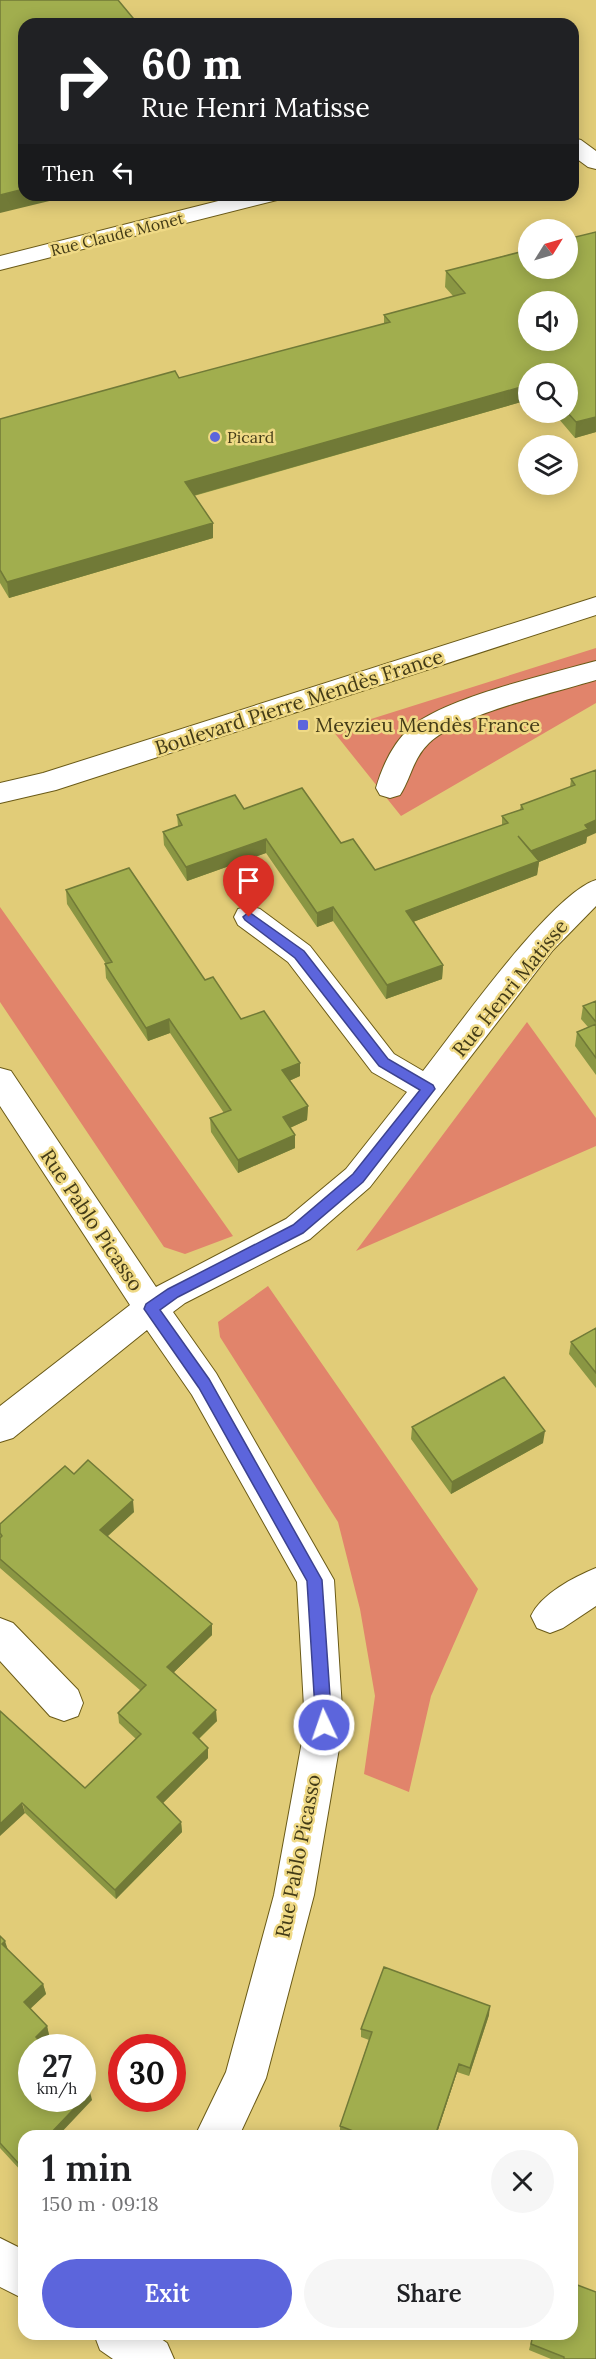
<!DOCTYPE html>
<meta charset="utf-8">
<style>
body{margin:0;font-family:Lora,serif;background:#f6f6f6;color:#202124;height:100vh;display:flex;flex-direction:column;font-size:22px;white-space:nowrap}
*{box-sizing:border-box;margin:0}
p{font-size:20px;color:#757577}
.icon{flex:none;width:33px;height:33px;fill:none;stroke:currentColor;stroke-width:2;stroke-linecap:round;stroke-linejoin:round}
.map{position:relative;flex:1;overflow:hidden}
.details{position:absolute;left:18px;top:2130px;width:560px;height:210px;display:flex;flex-direction:column;background:#fff;border-radius:18px;box-shadow:0 3px 15px #0003}
.details>*{flex:none}
.hud{position:absolute;left:18px;top:18px;width:561px;height:183px;border-radius:18px;box-shadow:0 3px 15px #0003;background:#202124;color:#fff;overflow:hidden}
.needle{width:39px;rotate:53deg}
.fabs{position:absolute;left:518px;top:219px;display:grid;gap:12px}
.fabs a{display:grid;place-items:center;width:60px;height:60px;border-radius:50%;background:#fff;box-shadow:0 3px 15px #0003;font-size:30px}
.speed{position:absolute;left:18px;top:2034px;display:flex;gap:12px;font-size:30px;font-weight:700;text-align:center}
.speed>*{display:grid;place-content:center;width:78px;height:78px;border-radius:50%;background:#fff;box-shadow:0 3px 15px #0003;line-height:1}
.speed small{font-size:15px;font-weight:400}
.speed .limit{border:9px solid #d22;background:#fff;color:#111}
.pin{position:absolute;display:grid;place-items:center;width:51px;height:51px;color:#fff;margin:-62px -26px;border-radius:50% 50% 50% 0;rotate:-45deg;box-shadow:0 0 6px #0007}
.pin .icon{rotate:45deg}
.me{position:absolute;width:66px;margin:-33px;rotate:357deg;stroke-linejoin:round;filter:drop-shadow(0 0 4px #0008)}
.turn{display:flex;align-items:center;gap:21px;height:126px;padding:0 24px;font-size:27px}
.turn .icon{width:78px;height:78px;stroke-width:2.5}
.turn b{display:block;font-size:42px;line-height:51px}
.then{display:flex;align-items:center;height:57px;padding:0 24px;background:#0003;gap:12px;font-size:22px}
.round{display:grid;place-items:center;flex:none;width:63px;height:63px;border-radius:32px;background:#f6f6f6}
.overview{display:flex;align-items:center;justify-content:space-between;height:102px;padding:0 24px}
h1{font-size:36px;font-weight:600;line-height:45px}
.cta{display:flex;gap:12px;margin-top:auto;padding:12px 24px}
.cta a{flex:1;height:69px;border-radius:36px;background:#5c65dc;color:#fff;font-size:24px;font-weight:600;line-height:69px;text-align:center}
.cta a+a{background:#f6f6f6;color:#202124}
.map>svg:first-child{display:block}
</style>
<div class="map">
<svg width="596" height="2359" viewBox="0 0 596 2359">
<rect width="100%" height="100%" fill="#e1cc78"/>
<path fill="#e1846b" d="M596,648V703L401,816L333,731Z
M0,907L233,1236L185,1254L164,1247L0,1002Z
M527,1022L596,1118V1146L356,1251Z
M268,1286L478,1589L431,1696L409,1792L364,1774L375,1696L360,1609L338,1522L220,1337L218,1322Z"/>
<g fill="none" stroke-linecap="round" stroke-linejoin="round">
<g stroke="#6a5a17" stroke-width="2">
<path id="minor" d="M573,138L581,140L596,151V169L588,167L573,156Z
M242,195H280L277,200L0,270V256Z
M596,597V615L56,790L0,803V783L43,773Z
M596,661V680C553,693 460,714 429,743C413,758 411,778 400,795L390,798L380,795L376,788C382,767 393,743 410,728C444,698 549,674 596,661Z
M596,880V906L553,950L370,1187L310,1239L185,1303L173,1312L216,1373L334,1580L343,1725L314,1895L266,2078L239,2136H195L226,2072L274,1895L305,1725L297,1582L192,1395L147,1330L13,1438L0,1442V1406L130,1305L0,1106V1068L11,1071L156,1287L286,1219L346,1169L407,1092L372,1072L288,962L238,925L234,917L238,909L249,906L260,909L310,946L394,1054L423,1071C457,1028 551,894 596,880Z
M596,1568V1606L563,1628L550,1633L537,1628L531,1616C541,1594 574,1577 596,1568Z
M0,1618L13,1623L78,1690L83,1703L78,1716L64,1721L50,1716L0,1661Z
M0,2238L24,2250V2299L0,2287Z
M94,2334H154L167,2343L174,2359H113L100,2350Z"/>
</g>
<use href="#minor" fill="#fff" fill-rule="evenodd"/>
</g>
<path fill="#8a9643" d="M596,232V432L575,438L553,412H567V374H528V400L194,496L213,523V538L9,598L0,583V419L179,378L384,324V315L453,296L445,287L446,271Z
M596,770L586,843L539,862L537,875L413,922L443,965L442,979L386,999L333,921L317,927L266,853L187,881L164,845L163,832L178,826L177,815L244,809L341,843L375,870L502,825V816L520,810L521,805L570,787L571,779Z
M66,890L205,980L241,1019L300,1063V1076L289,1081L308,1106L307,1120L290,1128L295,1135V1148L238,1173L211,1132L210,1118L224,1113L170,1033L148,1041L106,978L105,964H106L67,904Z
M596,1001V1075L575,1046L577,1032L588,1027L581,1019L583,1006Z
M596,1328V1388L569,1354L571,1342Z
M412,1427L543,1443L451,1494L411,1439Z
M74,1474L134,1512L107,1537L212,1635L174,1672L217,1721L199,1739L208,1758L163,1803L181,1822L182,1832L116,1899L25,1813L0,1711L85,1788L136,1739L119,1723L118,1713L141,1691L0,1568V1524Z
M0,1936L8,1950L43,1984L46,1994L30,2008L47,2026L49,2035L41,2042L92,2100L24,2136V2172L23,2173L0,2148Z
M489,2015L469,2076L457,2072L436,2136H345L340,2134V2126L369,2040L361,2037V2029Z
M533,2334H572L596,2359H551L529,2350Z"/>
<path fill="#717a37" d="M24,189V195H74L0,213V195Z
M528,385V400L185,498V482Z
M596,417V432L575,438L576,422Z
M213,523V538L9,598L7,582Z
M596,820V833L587,837L586,843L539,862L537,875L405,925L406,911L585,825Z
M266,839V853L187,881L186,867Z
M333,907V921L317,927V913Z
M443,965L442,979L386,999L387,985Z
M169,1019L170,1033L148,1041L146,1028Z
M300,1063V1076L282,1084V1070Z
M308,1106L307,1120L283,1131V1117Z
M295,1135V1148L238,1173V1160Z
M545,1431L543,1443L451,1494L452,1482Z
M133,1500L134,1512L101,1542L100,1530Z
M212,1624V1635L168,1678L167,1667Z
M216,1710L217,1721L193,1744V1733Z
M208,1748V1758L158,1808L157,1797Z
M22,1803L25,1813L0,1836V1824Z
M181,1822L182,1832L116,1899L115,1890Z
M5,1941L8,1950L2,1944Z
M43,1984L46,1994L27,2012L24,2002Z
M490,2006L489,2015L469,2076L470,2068Z
M47,2026L49,2035L38,2046L36,2037Z
M459,2064L457,2072L436,2136H435Z
M90,2092L92,2100L58,2136H48Z
M24,2161V2172L23,2173L20,2165Z"/>
<path fill="#a1ae4e" stroke="#717a37" stroke-width="1.5" fill-rule="evenodd" d="M0,0H118L138,24H24V189L0,195Z
M596,232V417L576,422L567,412V374H528V385L185,482L213,523L7,582L0,570V419L175,371L179,378L390,322L384,315L465,293L446,271L528,250V268H567V239ZM528,302H567V340H528Z
M596,770V820L585,825L588,829L531,851L518,836L539,861L406,911L443,965L387,985L333,907L317,913L266,839L186,867L163,832L182,825L177,815L235,795L244,809L302,788L341,843L353,839L375,870L508,823L502,816L523,809L521,805L575,785L571,779Z
M129,868L205,980L213,977L241,1019L264,1011L300,1063L282,1070L308,1106L283,1117L295,1135L238,1160L210,1118L231,1110L169,1019L146,1028L105,964L112,962L66,890Z
M596,1001V1022L583,1006Z
M596,1024V1058L577,1032Z
M596,1328V1373L571,1342Z
M504,1377L545,1431L452,1482L412,1427Z
M88,1460L133,1500L100,1530L212,1624L167,1667L216,1710L193,1733L208,1748L157,1797L181,1822L115,1890L22,1803L0,1824V1711L85,1788L141,1734L118,1713L146,1685L0,1559V1538L2,1536L0,1533V1524L65,1466L74,1474Z
M0,1936L5,1941L2,1944L43,1984L24,2002L47,2026L36,2037L46,2048H32V2098H82V2084L90,2092L48,2136H24V2161L20,2165L0,2143Z
M384,1967L490,2006L470,2068L459,2064L435,2136H366L340,2126L372,2032L361,2029Z
M572,2283L596,2292V2359H564V2357L531,2344L533,2334H572Z"/>
<path fill="#5c65dc" stroke="#3c428f" stroke-width="1.5" d="M249,912L304,951L388,1059L433,1085L435,1089L363,1182L303,1233L178,1297L160,1310L209,1379L322,1580L332,1725L329,1731L324,1733L318,1731L316,1725L307,1581L199,1388L144,1309L146,1304L168,1289L293,1225L353,1174L420,1090L379,1066L295,958L245,920L243,917Z"/>
<g fill="#5c65dc" stroke="#efd985" stroke-width="2">
<circle cx="215" cy="437" r="6"/>
<rect x="297" y="719" width="12" height="12" rx="3"/>
</g>
<g text-anchor="middle" stroke-width="5" stroke-linejoin="round" paint-order="stroke">
<g font-size="16" fill="#433b17" stroke="#efd985">
<text transform="translate(117 234) rotate(-14)" y="6">Rue Claude Monet</text>
</g>
<g font-size="16" fill="#433b17" stroke="#efd985" text-anchor="start">
<text x="227" y="443">Picard</text>
</g>
<g font-size="20" fill="#433b17" stroke="#efd985">
<text transform="translate(299 702) rotate(-18)" y="7">Boulevard Pierre Mendès France</text>
<text transform="translate(510 988) rotate(-51)" y="7">Rue Henri Matisse</text>
<text transform="translate(92 1220) rotate(56)" y="7">Rue Pablo Picasso</text>
<text transform="translate(298 1856) rotate(-79)" y="7">Rue Pablo Picasso</text>
</g>
<g font-size="20" fill="#433b17" stroke="#efd985" text-anchor="start">
<text x="315" y="732">Meyzieu Mendès France</text>
</g>
</g>
</svg>
<div class="fabs">
<a><svg class="needle" viewBox="-14 -14 28 28"><path d="M0-13l5 13h-10z" fill="#e53935"/><path d="M0 13l5-13h-10z" fill="#757577"/></svg></a>
<a><svg class="icon" aria-label="sound" viewBox="0 0 24 24"><path d="M4 9h4l5-4v14l-5-4H4zM17 9q2 3 0 6"/></svg></a>
<a><svg class="icon" aria-label="search" viewBox="0 0 24 24"><circle cx="10" cy="10" r="6"/><path d="M15 15l6 6"/></svg></a>
<a><svg class="icon" aria-label="layers" viewBox="0 0 24 24"><path d="M12 4l9 5-9 5-9-5zM3 14l9 5 9-5"/></svg></a>
</div>
<div class="speed"><div>27<small>km/h</small></div><div class="limit">30</div></div>
<div class="pin" style="left:249px;top:917px;background:#d93025"><svg class="icon" aria-label="arrive" viewBox="0 0 24 24"><path d="M6 21V4h12l-3 4 3 4H6"/></svg></div>
<svg class="me" style="left:324px;top:1725px" viewBox="-20 -20 40 40"><circle r="17" fill="#5c65dc" stroke="#fff" stroke-width="3"/><path d="M0-11L8 9 0 5-8 9z" fill="#fff"/></svg>
<div class="hud">
<div class="turn"><svg class="icon" aria-label="right" viewBox="0 0 24 24"><path d="M7 20v-9h11M14 6l5 5-5 5"/></svg><div><b>60 m</b>Rue Henri Matisse</div></div>
<div class="then">Then<svg class="icon" aria-label="left" viewBox="0 0 24 24"><path d="M17 20v-9H6M10 6l-5 5 5 5"/></svg></div>
</div>
<section class="details">
<div class="overview"><div><h1>1 min</h1><p>150 m · 09:18</p></div><a class="round"><svg class="icon" aria-label="close" viewBox="0 0 24 24"><path d="M6 6l12 12M18 6L6 18"/></svg></a></div>
<div class="cta"><a>Exit</a><a>Share</a></div>
</section>
</div>
